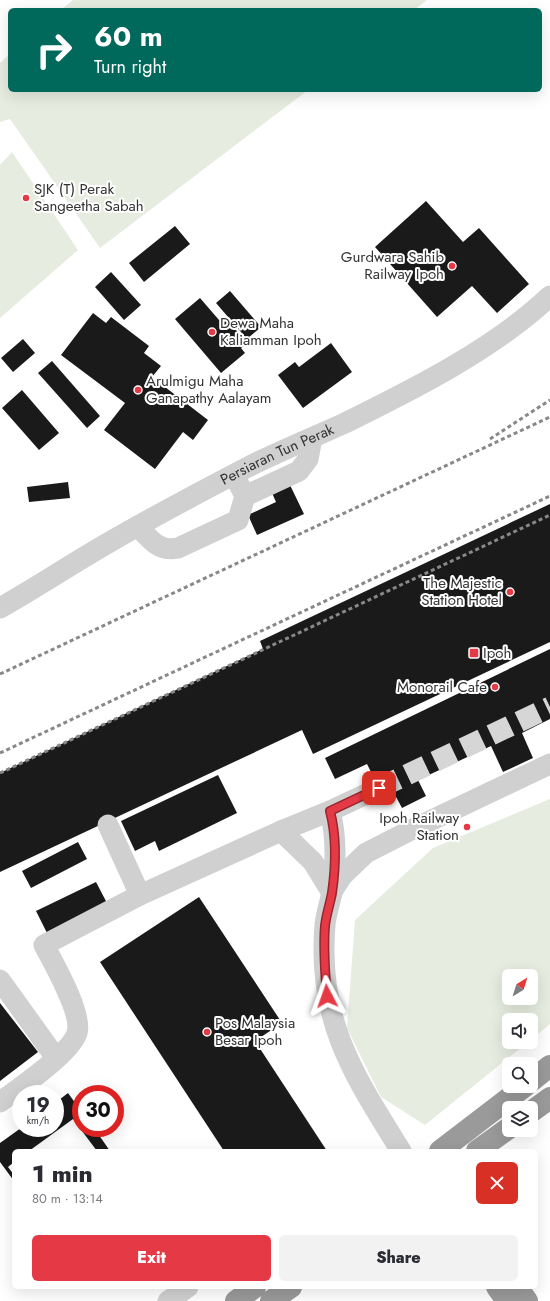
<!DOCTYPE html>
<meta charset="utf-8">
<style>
body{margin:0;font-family:Jost,sans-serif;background:#f2f2f3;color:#2b2b33;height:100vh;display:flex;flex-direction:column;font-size:15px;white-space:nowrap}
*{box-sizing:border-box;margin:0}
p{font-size:13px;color:#7c7c81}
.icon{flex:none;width:22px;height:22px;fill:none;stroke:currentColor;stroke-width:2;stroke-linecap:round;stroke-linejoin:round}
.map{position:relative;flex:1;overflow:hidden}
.side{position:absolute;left:12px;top:1149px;width:526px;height:140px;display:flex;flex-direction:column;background:#fff;border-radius:6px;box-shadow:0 4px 16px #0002}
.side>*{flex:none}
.banner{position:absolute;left:8px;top:8px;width:534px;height:84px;border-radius:6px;box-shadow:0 4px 16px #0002;background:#00695c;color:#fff;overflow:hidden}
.needle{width:26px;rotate:38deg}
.buttons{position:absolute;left:502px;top:969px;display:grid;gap:8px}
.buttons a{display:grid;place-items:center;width:36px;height:36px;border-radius:6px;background:#fff;box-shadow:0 4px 16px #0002;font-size:20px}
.speed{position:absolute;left:12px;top:1085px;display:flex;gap:8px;font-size:20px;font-weight:700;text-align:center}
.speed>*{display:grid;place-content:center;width:52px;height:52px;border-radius:50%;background:#fff;box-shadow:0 4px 16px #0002;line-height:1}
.speed small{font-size:10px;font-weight:400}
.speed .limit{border:6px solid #d22;background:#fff;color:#111}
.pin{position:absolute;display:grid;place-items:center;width:34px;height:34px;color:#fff;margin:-17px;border-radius:8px;box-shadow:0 2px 6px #0006}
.me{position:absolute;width:44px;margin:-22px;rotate:356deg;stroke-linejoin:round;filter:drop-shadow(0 0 3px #0008)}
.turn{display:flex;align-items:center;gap:14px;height:84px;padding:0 20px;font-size:18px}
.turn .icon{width:52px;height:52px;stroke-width:2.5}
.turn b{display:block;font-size:28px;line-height:34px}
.round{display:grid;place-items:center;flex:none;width:42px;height:42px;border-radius:6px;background:#f2f2f3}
.summary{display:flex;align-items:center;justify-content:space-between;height:68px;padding:0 20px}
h1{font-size:24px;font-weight:800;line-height:30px}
.button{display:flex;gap:8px;margin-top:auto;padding:8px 20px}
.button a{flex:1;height:46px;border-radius:6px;background:#e63946;color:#fff;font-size:16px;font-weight:800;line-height:46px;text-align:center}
.button a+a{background:#f2f2f3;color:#2b2b33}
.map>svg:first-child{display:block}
</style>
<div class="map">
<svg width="550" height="1301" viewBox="0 0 550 1301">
<rect width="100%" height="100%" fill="#fff"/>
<path fill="#e6ecdf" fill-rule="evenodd" d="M73,0H427L414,10H61Z
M10,54V90H308L100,248L10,119L0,122V63Z
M12,152L78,250L0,318V165Z
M550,799V1024L531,1040V1020H509V1042H528L425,1125L381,1097L347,1028L355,920L433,848ZM509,976H531V998H509Z"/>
<path fill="#1a1a1a" d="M426,201L463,242L479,228L529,284L497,313L472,286L437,317L375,247Z
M175,226L190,244L144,282L129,263Z
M111,272L141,305L124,320L95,287Z
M230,291L261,327L247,339L216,303Z
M200,298L219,320L224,316L247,343L241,348L245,353L221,373L175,319Z
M93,313L106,323L111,317L149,346L144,353L161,366L152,377L208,420L193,440L183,432L155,469L104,430L125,403L61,355Z
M23,339L35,353L13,372L1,358Z
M331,343L352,372L303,408L278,375L295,362L299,367Z
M52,361L100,416L87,428L38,373Z
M22,390L59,433L39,450L2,408Z
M68,482L70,498L29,502L27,487Z
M290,485L304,514L257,535L248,515L276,502L272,493Z
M550,504V642L313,754L302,730L0,872V773L263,649L260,641Z
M550,649V719L522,733L533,758L503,772L491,746L418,780L426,796L402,808L394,793L384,798L367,764L335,779L325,758Z
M218,775L237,813L159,851L155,841L135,851L121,821Z
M78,842L87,859L31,888L22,871Z
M96,882L108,905L48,935L36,911Z
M199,897L282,1023L255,1041L327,1151H224L100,962Z
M0,1003L38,1052L0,1081Z
M68,1093L81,1111V1128H94L110,1151H97L73,1119L29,1151H14V1162L8,1167L14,1175V1181L0,1162V1143L21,1128H55V1103Z"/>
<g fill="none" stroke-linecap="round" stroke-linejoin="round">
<path stroke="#d6d6d6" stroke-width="21" stroke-dasharray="21 10" stroke-linecap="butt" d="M379,788L550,707"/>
<g stroke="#d0d0d0" stroke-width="21">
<path d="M245,496L299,471L308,459L312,438"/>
<path d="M138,526C149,539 159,552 178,548L238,520L245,496L234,475"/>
<path id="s1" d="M0,608C39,586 76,561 115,539C158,514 202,491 246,468C279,451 312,438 345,423C414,389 494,349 550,296"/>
<path d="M379,788L330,811C337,838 336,865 332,892C330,903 326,914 325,925C317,1020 353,1074 401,1151"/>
<path d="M108,825L140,895"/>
<path d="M281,831L330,811"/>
<path d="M333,890L342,876L366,853L413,829L550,764"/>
<path d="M0,980L56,1058"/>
<path d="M0,1102C18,1089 71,1053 77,1033C83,1014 53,962 44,945L140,895L281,831L313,862L332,893"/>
<path d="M168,1301L188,1287"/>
</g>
<path stroke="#9a9a9a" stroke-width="22" d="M531,1081L550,1066
M531,1112L550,1098
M440,1151L525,1086
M477,1151L509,1128
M497,1287L507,1301
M517,1287L527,1301
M236,1301L255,1287
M271,1301L291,1287"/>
<path stroke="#888" stroke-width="3" stroke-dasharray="4 3" stroke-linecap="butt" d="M490,439L550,400
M0,674L550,417
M0,753L550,496
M0,773L550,515"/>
</g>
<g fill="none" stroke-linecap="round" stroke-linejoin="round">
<g stroke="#96252e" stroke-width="10">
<path id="route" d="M327,996C325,973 323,949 325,926C326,915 330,904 332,893C336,865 337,838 330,811L379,788"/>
</g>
<use href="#route" stroke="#e63946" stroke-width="7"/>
</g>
<g fill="#e63946" stroke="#fff" stroke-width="1.5">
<circle cx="26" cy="198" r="4"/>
<circle cx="452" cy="266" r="4"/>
<circle cx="212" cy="332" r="4"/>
<circle cx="138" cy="390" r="4"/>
<circle cx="510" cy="592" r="4"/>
<rect x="469" y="648" width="10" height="10" rx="2"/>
<circle cx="495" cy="687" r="4"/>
<circle cx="467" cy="827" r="4"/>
<circle cx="207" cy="1032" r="4"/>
</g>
<g text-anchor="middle" stroke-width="4" stroke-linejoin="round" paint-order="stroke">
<g font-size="15" fill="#333" stroke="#fff" text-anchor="start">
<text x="34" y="194">SJK (T) Perak<tspan x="34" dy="17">Sangeetha Sabah</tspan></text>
<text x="444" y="262" text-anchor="end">Gurdwara Sahib<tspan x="444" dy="17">Railway Ipoh</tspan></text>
<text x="220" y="328">Dewa Maha<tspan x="220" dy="17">Kaliamman Ipoh</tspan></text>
<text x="146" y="386">Arulmigu Maha<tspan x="146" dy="17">Ganapathy Aalayam</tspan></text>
<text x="502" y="588" text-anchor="end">The Majestic<tspan x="502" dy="17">Station Hotel</tspan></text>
<text x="483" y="658">Ipoh</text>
<text x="487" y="692" text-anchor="end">Monorail Cafe</text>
<text x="459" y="823" text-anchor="end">Ipoh Railway<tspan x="459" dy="17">Station</tspan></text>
<text x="215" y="1028">Pos Malaysia<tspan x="215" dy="17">Besar Ipoh</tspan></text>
</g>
<g font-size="15" fill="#333" stroke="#fff">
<text dy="5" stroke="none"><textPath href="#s1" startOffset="317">Persiaran Tun Perak</textPath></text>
</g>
</g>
</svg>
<div class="buttons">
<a><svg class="needle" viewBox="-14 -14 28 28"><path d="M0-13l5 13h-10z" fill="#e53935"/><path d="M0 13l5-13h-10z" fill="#7c7c81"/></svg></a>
<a><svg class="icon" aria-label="sound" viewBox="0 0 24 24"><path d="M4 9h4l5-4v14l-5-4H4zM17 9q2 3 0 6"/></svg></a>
<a><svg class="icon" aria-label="search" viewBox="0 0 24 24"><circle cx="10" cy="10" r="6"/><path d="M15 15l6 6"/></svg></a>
<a><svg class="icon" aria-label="layers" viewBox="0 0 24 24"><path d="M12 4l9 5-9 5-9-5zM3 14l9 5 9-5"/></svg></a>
</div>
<div class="speed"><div>19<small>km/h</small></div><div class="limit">30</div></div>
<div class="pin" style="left:379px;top:788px;background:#d93025"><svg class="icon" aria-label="arrive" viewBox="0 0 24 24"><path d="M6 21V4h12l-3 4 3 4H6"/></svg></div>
<svg class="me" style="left:327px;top:996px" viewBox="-20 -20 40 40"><path d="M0-17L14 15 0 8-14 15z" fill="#e63946" stroke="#fff" stroke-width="4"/></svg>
<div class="banner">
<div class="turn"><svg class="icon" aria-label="right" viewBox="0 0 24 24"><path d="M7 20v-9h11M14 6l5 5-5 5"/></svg><div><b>60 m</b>Turn right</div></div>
</div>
<section class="side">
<div class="summary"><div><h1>1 min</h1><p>80 m · 13:14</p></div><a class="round" style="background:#d93025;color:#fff"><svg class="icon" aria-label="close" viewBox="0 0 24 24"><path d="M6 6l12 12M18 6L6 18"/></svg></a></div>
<div class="button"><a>Exit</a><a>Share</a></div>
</section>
</div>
